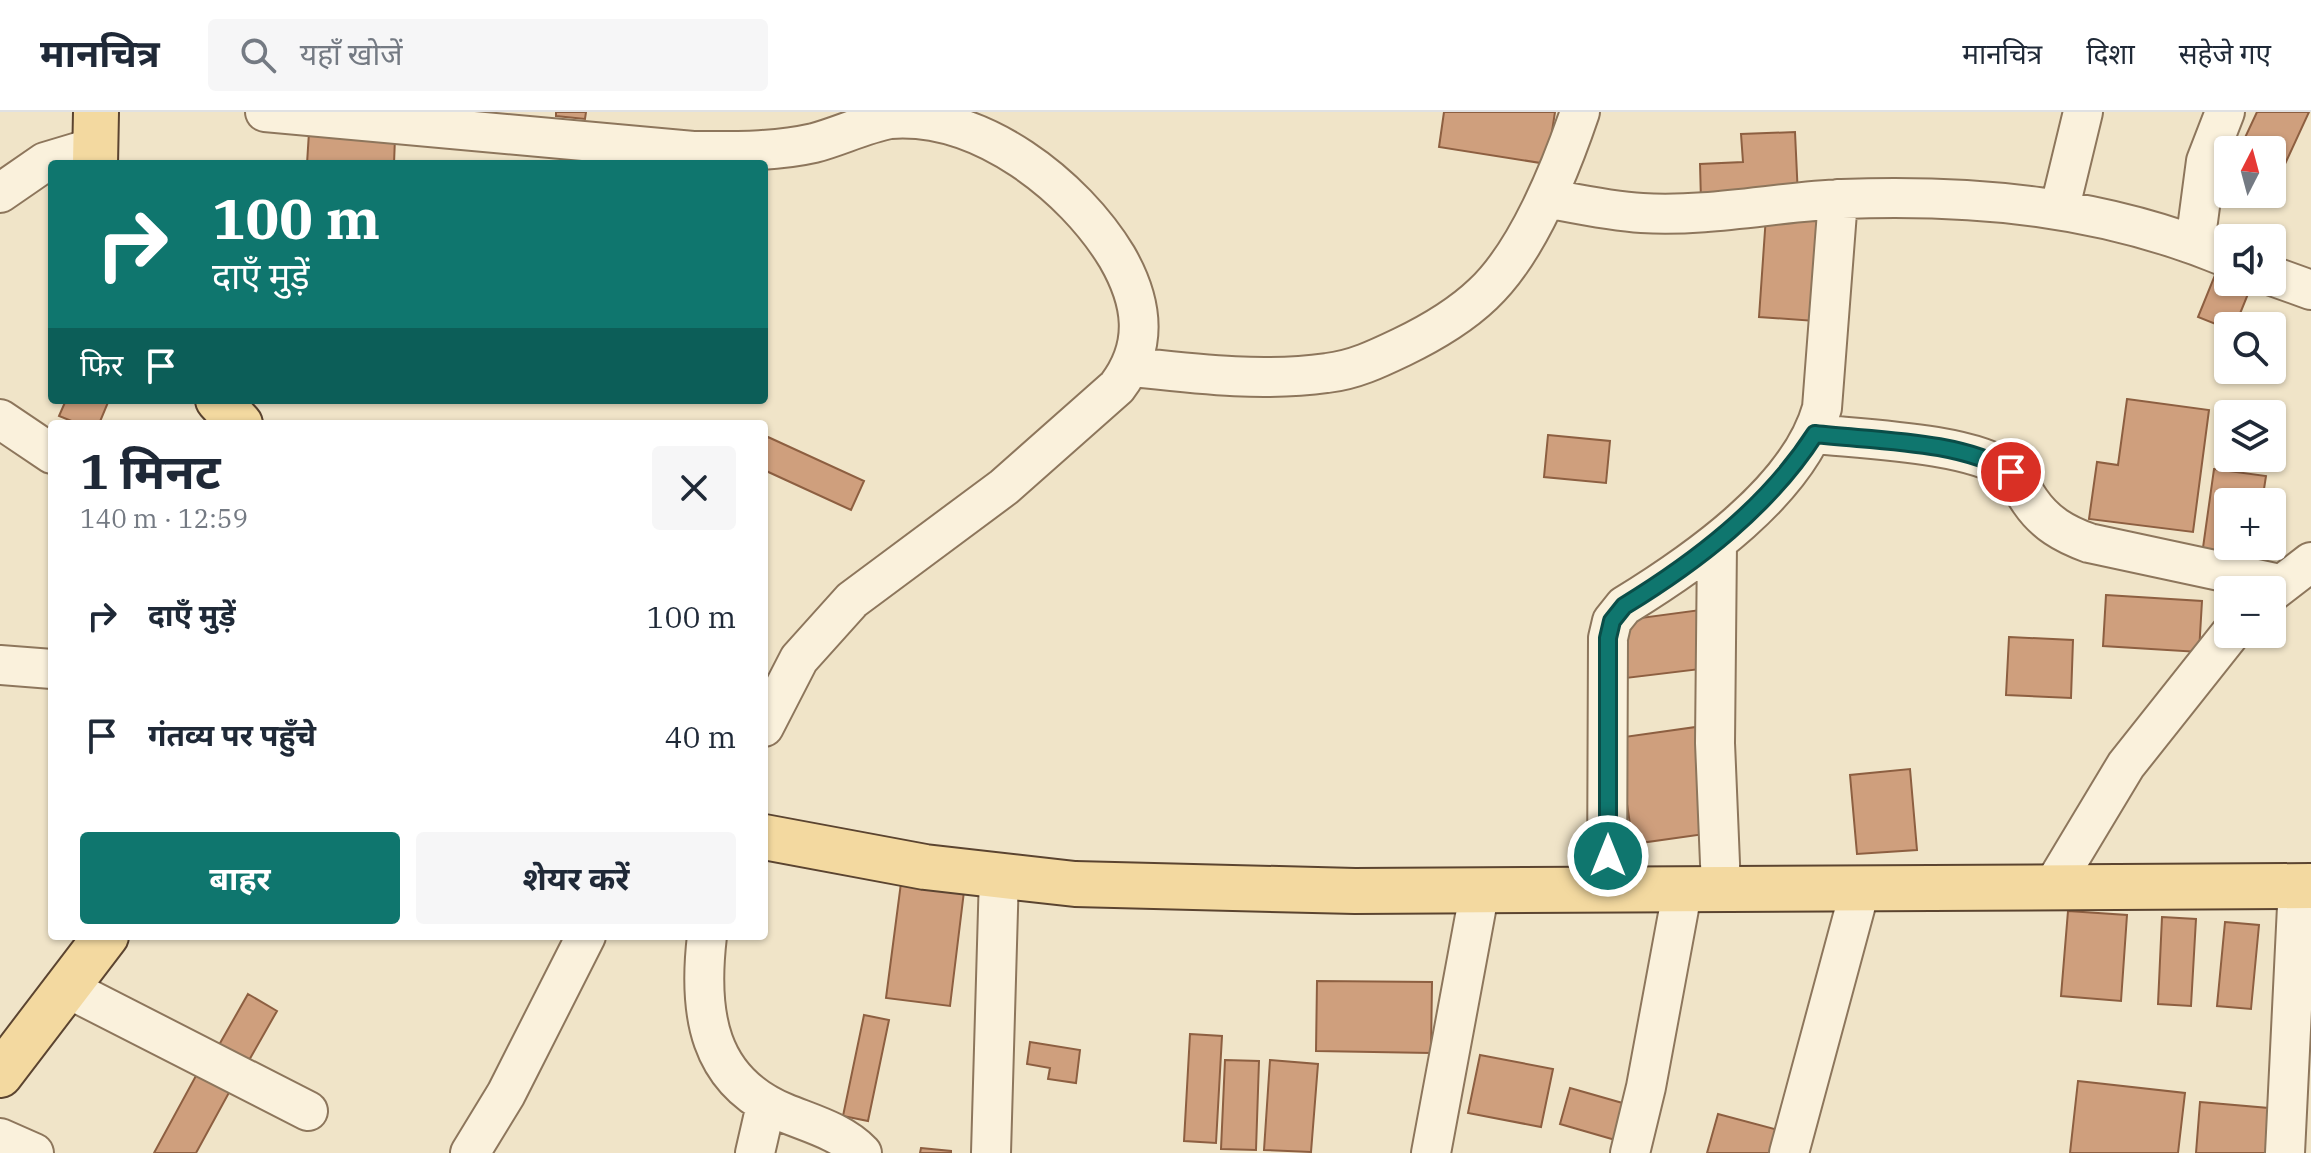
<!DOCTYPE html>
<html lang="hi">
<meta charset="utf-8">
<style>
body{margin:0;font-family:"IBM Plex Serif","Noto Sans Devanagari",serif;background:#f6f6f7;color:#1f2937;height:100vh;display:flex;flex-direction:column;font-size:30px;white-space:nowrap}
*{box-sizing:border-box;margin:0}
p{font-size:26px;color:#747a83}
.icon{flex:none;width:44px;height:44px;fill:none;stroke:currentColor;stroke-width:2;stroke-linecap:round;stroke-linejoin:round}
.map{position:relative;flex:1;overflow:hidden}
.drawer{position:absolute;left:48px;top:308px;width:720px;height:520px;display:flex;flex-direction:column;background:#fff;border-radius:8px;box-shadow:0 2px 6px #0004}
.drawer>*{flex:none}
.hud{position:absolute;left:48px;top:48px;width:720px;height:244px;border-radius:8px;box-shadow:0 2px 6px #0004;background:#0f766e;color:#fff;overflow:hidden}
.needle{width:52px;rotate:6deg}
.tools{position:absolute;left:2214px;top:24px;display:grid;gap:16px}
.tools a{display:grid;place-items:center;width:72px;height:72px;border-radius:8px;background:#fff;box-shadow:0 2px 6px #0004;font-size:40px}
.pin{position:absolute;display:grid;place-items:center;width:68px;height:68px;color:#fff;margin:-34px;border:4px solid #fff;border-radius:50%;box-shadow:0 2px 8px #0007}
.me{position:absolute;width:88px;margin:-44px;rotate:0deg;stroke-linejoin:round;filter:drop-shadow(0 0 6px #0008)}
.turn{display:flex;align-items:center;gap:28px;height:168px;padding:0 32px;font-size:36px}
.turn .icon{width:104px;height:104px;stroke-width:2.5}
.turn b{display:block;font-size:56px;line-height:68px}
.then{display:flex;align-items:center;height:76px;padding:0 32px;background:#0003;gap:16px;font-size:30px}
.round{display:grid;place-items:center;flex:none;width:84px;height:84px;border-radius:8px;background:#f6f6f7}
.headline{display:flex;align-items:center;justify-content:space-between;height:136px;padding:0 32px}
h1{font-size:48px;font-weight:700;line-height:60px}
.cta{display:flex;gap:16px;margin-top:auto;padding:16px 32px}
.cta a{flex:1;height:92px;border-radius:8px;background:#0f766e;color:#fff;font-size:32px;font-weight:700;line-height:92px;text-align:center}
.cta a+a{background:#f6f6f7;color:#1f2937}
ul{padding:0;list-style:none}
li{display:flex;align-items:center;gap:24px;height:120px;padding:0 32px}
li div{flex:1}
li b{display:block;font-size:30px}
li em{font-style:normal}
header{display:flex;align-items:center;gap:48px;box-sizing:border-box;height:112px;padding:0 40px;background:#fff;border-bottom:2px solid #e0e1e3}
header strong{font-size:38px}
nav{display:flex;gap:44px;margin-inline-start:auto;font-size:28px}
.search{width:560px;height:72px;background:#f6f6f7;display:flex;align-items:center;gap:20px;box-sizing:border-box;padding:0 28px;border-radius:8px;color:#747a83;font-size:30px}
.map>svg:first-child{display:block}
</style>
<header>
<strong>मानचित्र</strong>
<div class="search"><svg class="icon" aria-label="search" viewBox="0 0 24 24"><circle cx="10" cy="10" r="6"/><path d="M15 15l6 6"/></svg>यहाँ खोजें</div>
<nav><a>मानचित्र</a><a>दिशा</a><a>सहेजे गए</a></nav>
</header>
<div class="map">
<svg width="2311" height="1041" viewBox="0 0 2311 1041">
<rect width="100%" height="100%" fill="#f0e4c8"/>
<path fill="#cf9f7d" stroke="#8d5f41" stroke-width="2" d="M556,0H586L585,7L556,4Z
M1444,0H1555L1547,52L1439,35Z
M2257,0H2309L2285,52L2272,46V38H2255L2242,32Z
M309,20L395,25L394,52H307Z
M1795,20L1798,85L1701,89L1700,52L1743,50L1741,22Z
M1766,104L1822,107L1815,209L1759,205Z
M2215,163L2250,177L2235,214L2228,217L2198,205Z
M2127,287L2209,298L2193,420L2089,407L2097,350L2118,353Z
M66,288H109L99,312H79L59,304Z
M1548,323L1610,329L1606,371L1544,365Z
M768,325L864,369L851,398L764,358V333Z
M2214,357L2266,364L2262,390H2228V434H2255L2252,458L2201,450Z
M2106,483L2202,489L2199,540L2103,534Z
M1700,498L1709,556L1626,566L1618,509Z
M2009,525L2073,528L2071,586L2006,583Z
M1696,615L1712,721L1633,732L1617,626Z
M1910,657L1917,738L1857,742L1850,663Z
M902,763L965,771L950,894L886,886Z
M2068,799L2127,803L2121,889L2061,884Z
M2162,805L2196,807L2191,894L2158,892Z
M2225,810L2259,813L2251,897L2217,894Z
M1317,869L1432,870L1431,941L1316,939Z
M248,882L277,899L248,950L219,933Z
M864,903L889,908L868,1009L843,1004Z
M1190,922L1222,924L1216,1031L1184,1029Z
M1030,930L1080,938L1076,971L1048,967L1050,956L1027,952Z
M1480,943L1553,957L1541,1015L1468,1001Z
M1225,948L1259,949L1256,1038L1221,1037Z
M1270,948L1318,952L1311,1040L1264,1038Z
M204,949L237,966L196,1041H154Z
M2078,969L2185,981L2178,1041H2070Z
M1570,976L1640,996L1629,1032L1560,1012Z
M2200,990L2280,997L2277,1041H2196Z
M1718,1002L1782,1019L1777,1041H1707Z
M921,1036L951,1039V1041H920Z"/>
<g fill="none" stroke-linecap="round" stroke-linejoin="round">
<g stroke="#8d765c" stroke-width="42">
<path id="minor" d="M265,0L693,39C734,39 774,40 814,31C840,24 864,12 890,7C981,0 1074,74 1117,145C1143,190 1149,233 1117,275L1004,375L852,488L799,547L764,615
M0,81L45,50L95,35
M1546,86C1578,92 1610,99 1642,101C1709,105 1776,90 1842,87C1976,82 2104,94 2228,146
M2060,95L2083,0
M2195,132L2206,49L2225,0
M2272,164L2311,178
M1132,255C1197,262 1262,270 1327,261C1354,258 1377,247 1402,235C1431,221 1459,205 1483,182C1527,141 1561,56 1580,0
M0,307L52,342
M1815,322C1862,327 1973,331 2008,359C2017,366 2023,379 2030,389C2045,411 2064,422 2089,431L2280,472
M1717,431L1715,631L1721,775
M2272,480L2311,450
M0,553L52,557
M1607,775L1608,526L1612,509L1624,494C1694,451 1799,379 1822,296L1838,87
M2052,776L2126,653L2230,522
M707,824C698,900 707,969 785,1001C812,1012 842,1020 862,1041
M65,875L308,999
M0,1026L34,1041
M470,1041L506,982L586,824
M755,1041L766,993
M991,1041L999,763
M1431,1041L1480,777
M1630,1041L1646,975L1683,775
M1789,1041L1861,774
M2285,1041L2298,774"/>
</g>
<g stroke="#5b4430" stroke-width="48">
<path id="major" d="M95,52L96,0
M218,288L240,312
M764,725L925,755L1075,772L1355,779L2311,774
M0,963L106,824"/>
</g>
<use href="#minor" stroke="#faf1dc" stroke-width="38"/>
<use href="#major" stroke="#f3d9a0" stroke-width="44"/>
</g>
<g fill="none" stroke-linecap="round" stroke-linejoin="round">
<g stroke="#0a4d48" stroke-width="20">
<path id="route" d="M1608,744V526L1612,509L1624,494C1696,450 1768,395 1815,322C1874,329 1960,328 2011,360"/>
</g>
<use href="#route" stroke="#0f766e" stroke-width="14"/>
</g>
</svg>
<div class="tools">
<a><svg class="needle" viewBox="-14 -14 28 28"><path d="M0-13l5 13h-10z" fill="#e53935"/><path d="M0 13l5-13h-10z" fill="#747a83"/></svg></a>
<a><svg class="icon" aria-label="sound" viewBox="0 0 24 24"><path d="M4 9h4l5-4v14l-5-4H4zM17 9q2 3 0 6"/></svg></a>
<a><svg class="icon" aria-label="search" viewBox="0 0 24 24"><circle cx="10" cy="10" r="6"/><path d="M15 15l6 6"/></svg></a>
<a><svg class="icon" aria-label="layers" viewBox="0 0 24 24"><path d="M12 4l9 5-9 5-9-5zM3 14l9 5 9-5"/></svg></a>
<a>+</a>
<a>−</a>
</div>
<div class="pin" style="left:2011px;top:360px;background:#d93025"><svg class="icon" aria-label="arrive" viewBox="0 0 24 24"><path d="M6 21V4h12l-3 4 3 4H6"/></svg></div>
<svg class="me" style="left:1608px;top:744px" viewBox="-20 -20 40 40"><circle r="17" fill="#0f766e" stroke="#fff" stroke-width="3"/><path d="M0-11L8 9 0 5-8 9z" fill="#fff"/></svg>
<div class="hud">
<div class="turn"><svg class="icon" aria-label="right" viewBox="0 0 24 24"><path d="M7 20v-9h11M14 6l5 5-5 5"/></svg><div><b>100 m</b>दाएँ मुड़ें</div></div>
<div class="then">फिर<svg class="icon" aria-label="arrive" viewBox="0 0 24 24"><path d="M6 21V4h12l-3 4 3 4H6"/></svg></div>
</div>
<section class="drawer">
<div class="headline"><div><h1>1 मिनट</h1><p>140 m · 12:59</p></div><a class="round"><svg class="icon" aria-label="close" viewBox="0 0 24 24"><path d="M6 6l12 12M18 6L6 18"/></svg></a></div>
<ul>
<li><svg class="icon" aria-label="right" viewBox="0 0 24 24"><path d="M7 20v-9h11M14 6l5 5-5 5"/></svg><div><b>दाएँ मुड़ें</b></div><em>100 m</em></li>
<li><svg class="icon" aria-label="arrive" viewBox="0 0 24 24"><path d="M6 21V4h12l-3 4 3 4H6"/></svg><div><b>गंतव्य पर पहुँचे</b></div><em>40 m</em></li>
</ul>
<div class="cta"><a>बाहर</a><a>शेयर करें</a></div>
</section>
</div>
